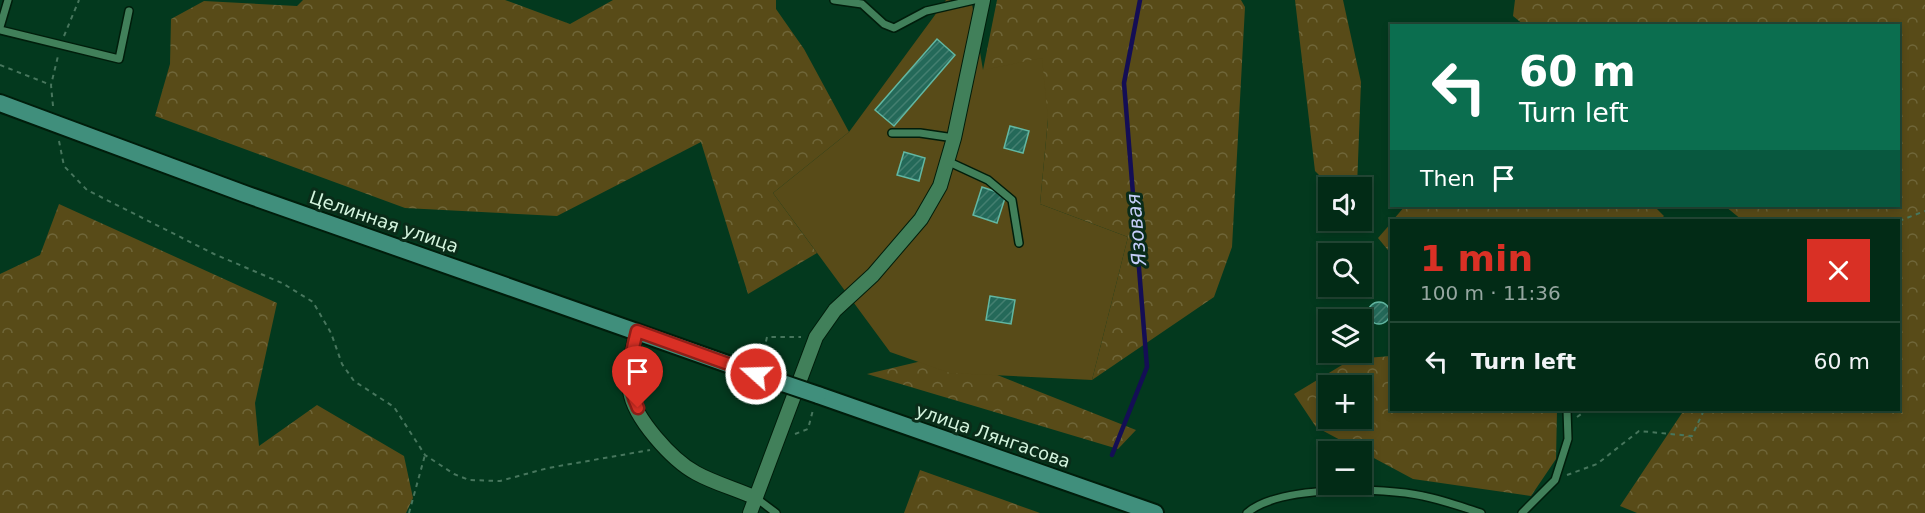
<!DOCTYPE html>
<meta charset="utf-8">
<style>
body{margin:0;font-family:"DejaVu Sans",sans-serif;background:#0c331f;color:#f1f3f6;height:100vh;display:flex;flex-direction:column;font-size:22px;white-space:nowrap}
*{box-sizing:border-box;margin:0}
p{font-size:20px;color:#96a7a1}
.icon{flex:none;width:33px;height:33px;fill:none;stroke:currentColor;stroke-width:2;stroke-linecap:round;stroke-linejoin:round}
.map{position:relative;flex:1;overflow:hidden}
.sheet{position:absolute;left:1390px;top:219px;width:510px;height:192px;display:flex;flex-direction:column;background:#022b16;border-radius:0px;box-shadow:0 3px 9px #0003,0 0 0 2px #234735}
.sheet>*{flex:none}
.hud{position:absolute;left:1390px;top:24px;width:510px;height:183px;border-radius:0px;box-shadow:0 3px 9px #0003,0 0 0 2px #234735;background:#0b6e4f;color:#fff;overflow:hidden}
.fabs{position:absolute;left:1318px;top:177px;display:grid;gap:12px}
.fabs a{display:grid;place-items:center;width:54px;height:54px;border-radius:0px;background:#022b16;box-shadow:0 3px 9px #0003,0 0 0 2px #234735;font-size:30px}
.pin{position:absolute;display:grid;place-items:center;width:51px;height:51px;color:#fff;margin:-62px -26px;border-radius:50% 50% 50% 0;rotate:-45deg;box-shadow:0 0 6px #0007}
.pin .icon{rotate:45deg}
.me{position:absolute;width:66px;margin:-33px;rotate:290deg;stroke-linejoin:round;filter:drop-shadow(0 0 4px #0008)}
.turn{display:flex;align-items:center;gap:21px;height:126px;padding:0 30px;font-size:27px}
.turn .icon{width:78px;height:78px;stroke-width:2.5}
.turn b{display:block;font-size:42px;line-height:51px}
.then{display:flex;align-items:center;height:57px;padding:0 30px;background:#0003;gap:12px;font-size:22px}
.round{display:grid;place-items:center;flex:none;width:63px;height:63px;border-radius:0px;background:#0c331f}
.headline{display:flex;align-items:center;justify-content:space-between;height:102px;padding:0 30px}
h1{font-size:36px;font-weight:800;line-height:45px;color:#d93025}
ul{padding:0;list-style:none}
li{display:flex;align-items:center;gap:18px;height:78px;padding:0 30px;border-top:2px solid #234735}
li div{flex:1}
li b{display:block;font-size:22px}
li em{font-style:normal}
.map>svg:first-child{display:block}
</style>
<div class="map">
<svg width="1925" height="513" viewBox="0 0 1925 513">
<defs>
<pattern id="forest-crowns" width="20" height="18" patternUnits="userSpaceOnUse" patternTransform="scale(1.5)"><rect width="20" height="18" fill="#584b18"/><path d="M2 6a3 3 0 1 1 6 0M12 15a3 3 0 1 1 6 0" fill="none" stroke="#6f6639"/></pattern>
<pattern id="building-hatch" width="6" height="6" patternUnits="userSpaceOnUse" patternTransform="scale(1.5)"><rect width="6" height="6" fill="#246959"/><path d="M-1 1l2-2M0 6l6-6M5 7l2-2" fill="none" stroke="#437f70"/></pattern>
</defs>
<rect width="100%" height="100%" fill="#03391e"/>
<path fill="url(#forest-crowns)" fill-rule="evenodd" d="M303,0H505L570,24L613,0H776V9L804,49L849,132L773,193L817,253L748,294L701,142L557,216L405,208L155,116L170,64L171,19L204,1L297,6Z
M997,0H1241L1245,7L1232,247L1214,297L1092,380L1128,237L1040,204L1048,119L983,70Z
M1295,0H1343L1361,82L1357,187H1331L1315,171Z
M1515,0H1925V513H1637L1620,506L1684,410H1899V220H1742L1725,206H1899V26L1524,25L1513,16Z
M59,204L277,303L255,403L259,446L317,405L404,456L413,498L406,513H0V274L40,255Z
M1405,206H1654L1664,216L1660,220H1393Z
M1392,222V255L1378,238Z
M947,355L1136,430L1118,449L867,374Z
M1392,356V410H1557L1556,459L1531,496L1413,479L1316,427L1294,394L1352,359ZM1329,386H1362V418H1329Z
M920,470L1040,513H904Z"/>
<path fill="#584b18" d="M946,0H969L972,4L983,70L1042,58L1048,119L1040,204L1128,237L1092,380L950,373L890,352L773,193L849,132Z"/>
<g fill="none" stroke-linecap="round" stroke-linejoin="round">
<path stroke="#140e55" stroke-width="4.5" d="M1112,455L1147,367L1124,83L1140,0"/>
</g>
<path fill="url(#building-hatch)" stroke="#62b7a2" stroke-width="1.5" d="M937,39L955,55L894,126L875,110Z
M1010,126L1029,131L1023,153L1004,148Z
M904,152L925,158L919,181L897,175Z
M982,187L1006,195L997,223L973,215Z
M990,296L1015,300L1011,324L986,320Z
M1368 313a11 11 0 1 1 22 0a11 11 0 1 1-22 0Z"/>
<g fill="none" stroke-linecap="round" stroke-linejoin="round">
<g stroke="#001d0b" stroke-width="10">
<path id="service" d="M834,0L862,4L884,24L894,28L926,11L974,0
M0,27L8,0
M0,30L119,59L129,11
M892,133H920L954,138
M947,161L988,180L1012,200L1019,243
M756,498L776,513
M1247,513C1279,485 1384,487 1423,496C1443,500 1462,507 1481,513
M1522,513L1555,480L1568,439L1567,410"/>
</g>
<g stroke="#001d0b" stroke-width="16">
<path id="minor" d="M637,331C632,351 627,370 630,391C634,418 672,460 696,473C714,483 736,489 756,498
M750,513L816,337L835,310L873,275L921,219L940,186L954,138L983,0"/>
</g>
<g stroke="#001d0b" stroke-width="20">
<path id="secondary" d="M0,103L245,194L756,374
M818,395L1155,513"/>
</g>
<path stroke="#47765d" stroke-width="2" stroke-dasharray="4.5 4.5" stroke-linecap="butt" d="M64,36L79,0
M0,65L51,85
M53,106L51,85L58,56
M59,141L64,166L87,190L214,254L282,283L313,302L331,333L342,364L354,381L394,407L425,455L454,474L469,480L500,481L548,468L650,450
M1899,221L1925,211
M762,359L767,337H801
M1577,417L1587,410
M795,434L808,429L813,410
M1567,475L1597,464L1639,431L1692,436L1704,410
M409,513L425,455"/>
<use href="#service" stroke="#41805a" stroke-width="7"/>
<use href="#minor" stroke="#41805a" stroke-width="14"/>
<use href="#secondary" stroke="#408f7c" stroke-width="16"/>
<g stroke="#001d0b" stroke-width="20" stroke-linecap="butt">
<path id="secondary-bridge" d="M756,374L818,395"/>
</g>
<use href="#secondary-bridge" stroke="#408f7c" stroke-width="16"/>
</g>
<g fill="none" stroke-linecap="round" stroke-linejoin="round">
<g stroke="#8d1f18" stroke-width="15">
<path id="route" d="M638,408C625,382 630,358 637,331L756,374"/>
</g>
<use href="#route" stroke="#d93025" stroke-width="10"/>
</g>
<g text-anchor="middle" stroke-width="6" stroke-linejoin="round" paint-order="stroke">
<g font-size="18" fill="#d4f4de" stroke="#0a2c19">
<text transform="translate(384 222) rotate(19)" y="6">Целинная улица</text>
<text transform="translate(993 436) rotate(19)" y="6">улица Лянгасова</text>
</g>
<g font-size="20" font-style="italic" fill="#c4cdf8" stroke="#0a2c19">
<text transform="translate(1136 230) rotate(-95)" y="7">Язовая</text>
</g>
</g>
</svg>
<div class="fabs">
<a><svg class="icon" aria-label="sound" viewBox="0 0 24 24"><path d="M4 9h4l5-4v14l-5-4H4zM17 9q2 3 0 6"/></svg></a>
<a><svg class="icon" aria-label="search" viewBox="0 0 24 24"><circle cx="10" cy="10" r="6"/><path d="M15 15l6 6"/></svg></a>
<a><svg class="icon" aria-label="layers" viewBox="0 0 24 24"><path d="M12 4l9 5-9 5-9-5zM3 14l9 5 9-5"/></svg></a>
<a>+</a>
<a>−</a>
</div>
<div class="pin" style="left:638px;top:408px;background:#d93025"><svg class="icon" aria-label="arrive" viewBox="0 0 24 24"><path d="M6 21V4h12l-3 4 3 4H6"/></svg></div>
<svg class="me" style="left:756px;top:374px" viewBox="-20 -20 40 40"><circle r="17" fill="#d93025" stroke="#fff" stroke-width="3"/><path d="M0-11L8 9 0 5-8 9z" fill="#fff"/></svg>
<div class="hud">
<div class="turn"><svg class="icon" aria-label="left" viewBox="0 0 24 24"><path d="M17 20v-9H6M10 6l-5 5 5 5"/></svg><div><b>60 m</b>Turn left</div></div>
<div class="then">Then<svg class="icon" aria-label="arrive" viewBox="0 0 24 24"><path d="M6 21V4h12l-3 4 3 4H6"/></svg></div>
</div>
<section class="sheet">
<div class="headline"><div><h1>1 min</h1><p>100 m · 11:36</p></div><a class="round" style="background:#d93025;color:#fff"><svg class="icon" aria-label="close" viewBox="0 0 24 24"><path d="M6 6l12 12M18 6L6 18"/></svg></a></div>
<ul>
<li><svg class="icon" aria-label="left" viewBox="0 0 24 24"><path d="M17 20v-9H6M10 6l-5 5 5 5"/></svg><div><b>Turn left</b></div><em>60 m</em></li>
</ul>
</section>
</div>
